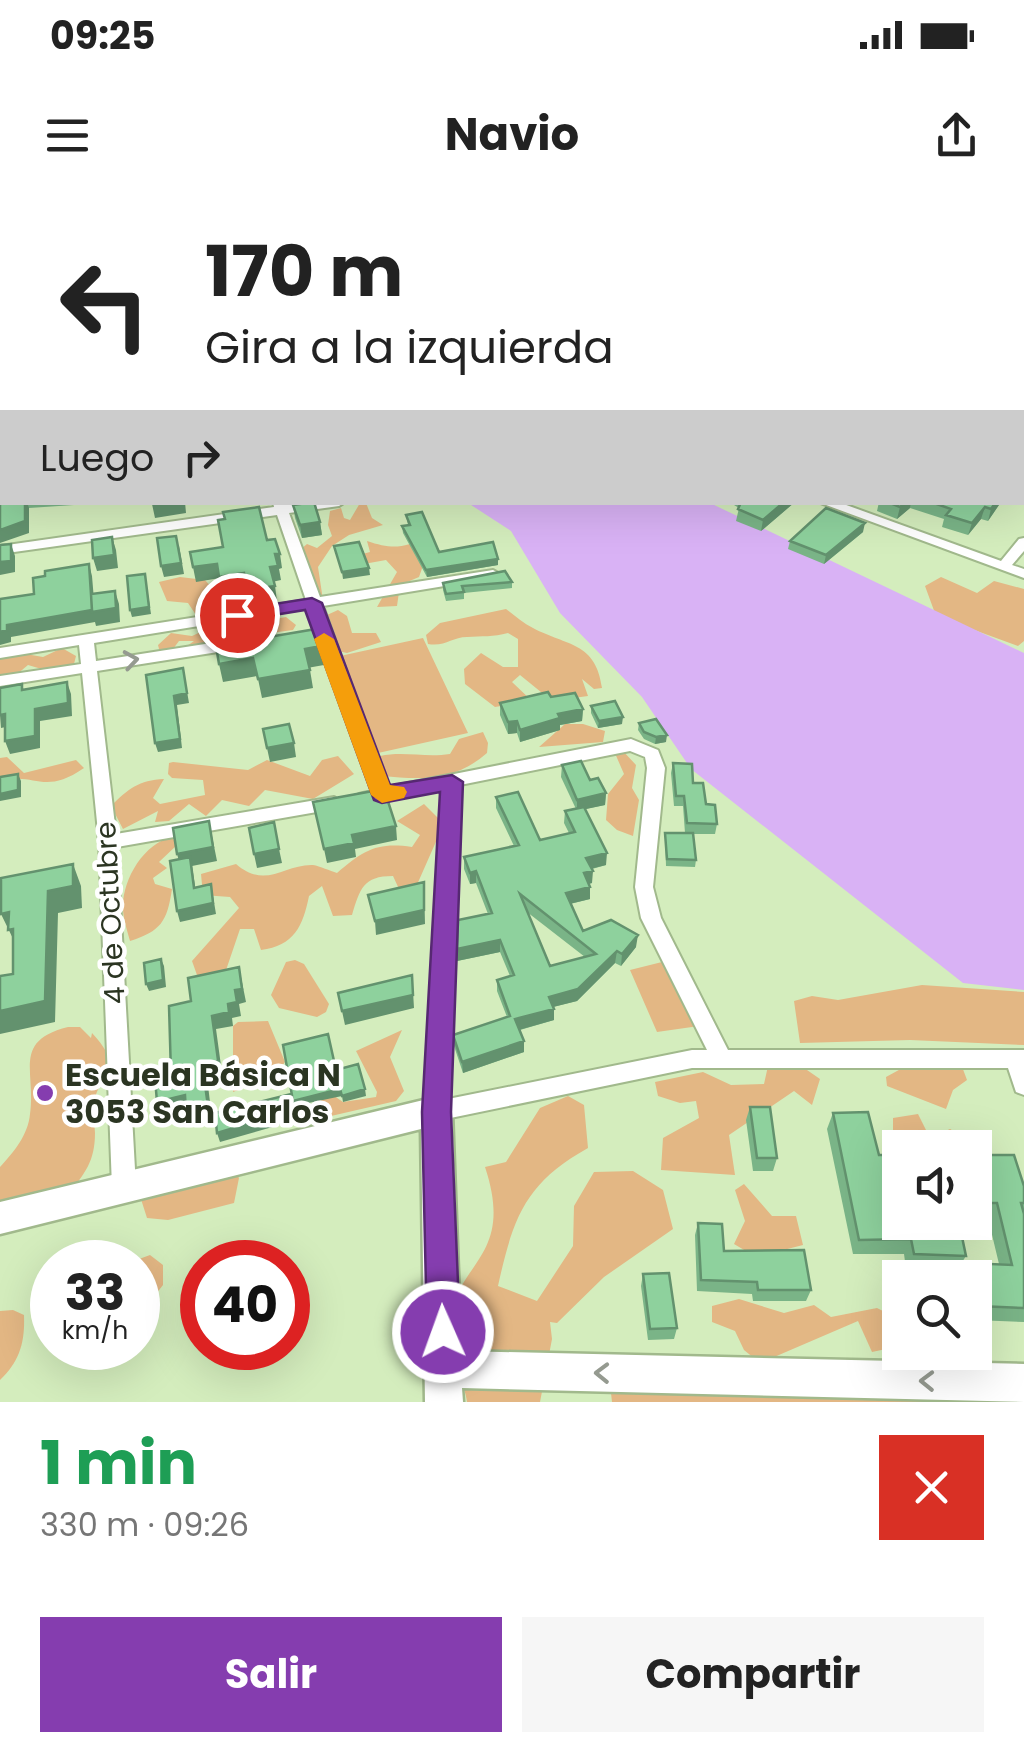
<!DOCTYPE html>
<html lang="es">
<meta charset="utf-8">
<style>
body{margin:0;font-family:Poppins,sans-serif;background:#f6f6f6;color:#222;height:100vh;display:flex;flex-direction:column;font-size:38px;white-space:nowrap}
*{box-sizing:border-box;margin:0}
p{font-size:32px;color:#767676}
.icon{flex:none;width:55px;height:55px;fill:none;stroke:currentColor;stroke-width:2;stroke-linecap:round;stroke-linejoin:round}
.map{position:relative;height:1202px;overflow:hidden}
.details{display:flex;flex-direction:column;background:#fff;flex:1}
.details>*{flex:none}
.banner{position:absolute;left:0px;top:0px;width:1025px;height:305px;box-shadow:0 10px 40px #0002;background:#fff;color:#222;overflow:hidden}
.tools{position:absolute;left:882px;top:930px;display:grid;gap:20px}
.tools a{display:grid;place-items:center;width:110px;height:110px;border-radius:0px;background:#fff;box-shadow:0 10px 40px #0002;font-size:50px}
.speed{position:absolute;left:30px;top:1040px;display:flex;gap:20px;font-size:50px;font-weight:700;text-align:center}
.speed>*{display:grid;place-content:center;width:130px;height:130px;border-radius:50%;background:#fff;box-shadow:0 10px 40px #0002;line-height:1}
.speed small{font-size:25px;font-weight:400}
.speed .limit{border:15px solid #d22;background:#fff;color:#111}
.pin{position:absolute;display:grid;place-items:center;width:85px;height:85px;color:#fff;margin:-42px;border:5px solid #fff;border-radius:50%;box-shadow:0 2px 10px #0007}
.me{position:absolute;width:110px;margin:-55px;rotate:358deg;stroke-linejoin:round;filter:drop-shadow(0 0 8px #0008)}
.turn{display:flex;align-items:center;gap:35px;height:210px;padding:0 40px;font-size:45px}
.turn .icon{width:130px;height:130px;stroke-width:2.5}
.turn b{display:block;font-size:70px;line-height:85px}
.then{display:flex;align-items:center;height:95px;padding:0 40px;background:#0003;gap:20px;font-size:38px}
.round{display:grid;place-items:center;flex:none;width:105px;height:105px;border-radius:0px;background:#f6f6f6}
.head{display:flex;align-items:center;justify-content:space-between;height:170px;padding:0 40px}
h1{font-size:60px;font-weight:700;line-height:75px;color:#1e9e55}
.primary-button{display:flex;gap:20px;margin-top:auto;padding:20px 40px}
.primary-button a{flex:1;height:115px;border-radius:0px;background:#853daf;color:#fff;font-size:40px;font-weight:700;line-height:115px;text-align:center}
.primary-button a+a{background:#f6f6f6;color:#222}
.status{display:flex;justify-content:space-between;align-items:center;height:70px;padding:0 50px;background:#fff;direction:ltr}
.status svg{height:28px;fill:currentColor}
header{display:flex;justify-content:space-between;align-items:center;height:130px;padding:0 40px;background:#fff;font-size:45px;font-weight:700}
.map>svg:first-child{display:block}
</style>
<div class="status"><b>09:25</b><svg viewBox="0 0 49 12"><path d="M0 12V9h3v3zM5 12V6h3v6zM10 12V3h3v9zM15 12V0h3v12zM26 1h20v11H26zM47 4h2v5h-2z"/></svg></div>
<header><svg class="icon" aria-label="menu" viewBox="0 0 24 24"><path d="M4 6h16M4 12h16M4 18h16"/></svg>Navio<svg class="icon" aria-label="share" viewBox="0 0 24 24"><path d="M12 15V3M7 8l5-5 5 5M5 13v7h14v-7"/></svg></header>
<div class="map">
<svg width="1024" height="1202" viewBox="0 0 1024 1202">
<rect width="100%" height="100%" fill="#d4edbd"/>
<path fill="#e3b784" d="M424,0H850L859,2H418Z
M360,303H366L372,318L383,325L349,335L332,346L318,367L323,400L300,350L307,344L317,348L332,336L328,325L330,311L341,308L344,318L350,320Z
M426,337L432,340L419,377L400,385L397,406L377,407L397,372L386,360L347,367L351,357L370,352L367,341C391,349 403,349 426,337Z
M180,377L205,380L226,404L257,411L229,421L251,423L286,417L296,425L293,430L240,437V444L205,450L187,446L194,441H179L173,449L160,453L158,445L171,433L192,436L220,423L196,415L188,403L167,401L159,382Z
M941,377L977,393L994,381L1024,389V441L1018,446L936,416L925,386Z
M506,409C514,415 523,423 533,428C567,446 596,442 602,488L594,489L582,479L588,496L552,501L520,475L512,482L532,501L495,507L465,484L464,469L481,453L503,467H518V439L508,433C493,437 482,436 467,437C452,437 445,447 428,444L426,435L440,423Z
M338,410L347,416L352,433H376L381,442L347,453L333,450L327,415Z
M423,438L468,533L378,553L340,456Z
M62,448L76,456L74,464L45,470L28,465L16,475L0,479V455L20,453L43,457Z
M565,524H583L605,531L603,542L539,547Z
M483,532L488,543L487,553C455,581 424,580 382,576L374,566L380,556C404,551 426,558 450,554L459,539Z
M622,550L636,565L632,588L639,600L633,636L617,630L606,620L608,594L624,574L614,551Z
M338,556L354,574L313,599L265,590L249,606L222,600L206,616L189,604L169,621L155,622L158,611L123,629L111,606C128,589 139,580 164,579L153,598L160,604L205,595L203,580L172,578L168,574L169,563L173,562L248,570L267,560L310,576L322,560Z
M7,557L24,573L76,560L84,568C42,597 34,570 0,582V558Z
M424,604L442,622V628L416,687L399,689L393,676C363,676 360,689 352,715L333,716L322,686L309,696C303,726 294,746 261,750L254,729H240L224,776L205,780L197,775L192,761L239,708L230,697L203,695L201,674L236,664C266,690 284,664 313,665C320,666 330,671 337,673C364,650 377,642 412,647L420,635L397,621Z
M172,637L177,645L159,662L167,668L153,678L155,684L172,689C167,722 161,731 130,741C127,730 123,718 123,708C122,680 144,643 172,637Z
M295,760L304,764L329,804L326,812L317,817L279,808L271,795L286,762Z
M666,761L699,826L657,832L630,770Z
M922,785L1024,792V845L910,840L800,843L794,801L812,796L838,800Z
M268,821L285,862L274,877L233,892V826L238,822Z
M68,827H80L91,838L92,833C128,872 97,870 93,909C92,917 95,925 95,933C95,961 85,974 67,995L0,1004V967C14,952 28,935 30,914C36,871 12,841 68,827Z
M402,830L390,857L404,891L396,901L305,922L324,889L343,902L376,897L377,892L356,851Z
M961,864L967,880L953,890L946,909L887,886L886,877L908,865Z
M768,866L807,870L820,879L812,905L794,891L729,935L735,975L661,970L663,938L699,918L696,901L680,903L658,896L655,882L703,872L731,885L764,884Z
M568,896L584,905L588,948C525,983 513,1018 498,1086L537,1101L573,1046L574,1006L594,972L633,971L663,990L673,1029L604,1077L557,1123L550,1122L552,1139L540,1202H467C465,1181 448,1163 447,1143C445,1061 518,1066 485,967L506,962L540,908Z
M918,914L930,938L950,929L988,950L975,953V948L919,947L893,936V918Z
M234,970L239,978L234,1003L168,1020L147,1018L140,996Z
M744,984L772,1016H796L803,1045L756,1057L734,1044L745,1021L735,990Z
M150,1055L163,1065V1085L148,1104H138V1062H131Z
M739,1099L784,1113L814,1105L831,1117L877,1108L889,1114L900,1146L872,1152L858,1121L760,1163L744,1150L735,1131L712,1122V1106Z
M13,1110L24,1115C25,1142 20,1161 0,1180V1111Z
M610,1184L928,1189L934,1202H612Z"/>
<path fill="#d9b2f5" d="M468,303H710L1024,453V790L963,783L691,569L642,497L560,413L511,331Z"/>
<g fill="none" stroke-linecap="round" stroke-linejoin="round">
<g stroke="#a1b98c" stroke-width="4">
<path id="street" d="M4,0H22L2,3Z
M253,0H261V2H253Z
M2,49V55L0,56V50Z
M1022,69H1024V75H1022Z
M0,105H2V111H0Z
M0,172H2V178H0Z
M0,256H2V264H0Z
M273,302H285L286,305L345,302L339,306L289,313L320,397L493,370L500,374L493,378L323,406L388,587L631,539L658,550L665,568L653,687L661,718L728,850H1024V895L1016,892L1008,868H692L436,921L428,918L425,911L443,588L365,604L359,602L356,598L359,594L372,591L309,408L94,443L96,461L237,439L245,444L237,449L97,471L116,634L334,597L343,603L334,609L117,647L136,987L132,995L124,998L116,995L112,987L99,642L82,473L0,486V476L81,464L79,445L0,458V448L306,400L277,315L0,354V346L274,307ZM630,551L645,557L647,568L635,687L641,718L707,850H692L448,899L460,585Z
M818,302H838L1001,361L1019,339L1024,338V351L1012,365L1024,369V378Z"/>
</g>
<g stroke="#a1b98c" stroke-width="5">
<path id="secondary" d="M436,897L447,901L452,911L461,1151L1024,1164V1202L462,1188L463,1202H425L421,929L0,1034V1002Z"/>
</g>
<use href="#street" fill="#fff" fill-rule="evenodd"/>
<use href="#secondary" fill="#fff" fill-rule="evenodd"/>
</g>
<path fill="#7ab487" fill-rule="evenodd" d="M2,302H88L89,304L29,308V333Z
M729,302H795L761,331L736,321L739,308Z
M879,302H1001L988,321L981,319L968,335L942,327L944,319L910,308L897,319L877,311Z
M293,305L320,322L322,335L302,338L295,318Z
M406,315L439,352L498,365L427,377L403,333L402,326L408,325Z
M863,332L824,364L788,349L790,341Z
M512,382V388L464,393V399L446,401L443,390V383Z
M551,497L583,509L582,521L560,525V530L520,542L517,533L508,534L500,515V503Z
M591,506L622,524L598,528L591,513Z
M639,523L666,542L655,544L644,539L638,530Z
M673,563L693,583L717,624L715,634H693L696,660L695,667L666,666L665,633H685L683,606H674L671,573Z
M562,565L590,580L606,593L605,605L585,609L606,665L592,669V683L589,684L590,699L570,704L583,731L636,747L621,766L615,763L577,801L553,807L554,820L520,830L524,841V852L463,873L454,846L453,835L507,817L497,791V780L510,776L500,752L457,761V749L488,714L476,683L470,684L464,669V657L514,646L496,608V597L540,640L569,633L564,623L565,611L576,609L561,577ZM527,712L585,757L550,766Z
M750,907L777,958L773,971H753L746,920Z
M833,913L879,955L939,1036L966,1056L957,1070L906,1069L904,1054H853L827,929Z
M975,955L1024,986V1122L975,1120V1078H959L968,1063L999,1064L988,1018H975Z
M698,1023L724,1051L811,1090L806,1101H753L752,1094L697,1091L695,1035Z
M643,1074L677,1128L674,1139L648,1140L641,1086Z"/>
<path fill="#63926e" d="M57,0H83L71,2H48Z
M25,302H27L29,308V333L0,343V330Z
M165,302H185L186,313L155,318L152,304Z
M784,302H795L761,331L763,320Z
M906,302H911L910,308L897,319L900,307Z
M996,302H1001L988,321L991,309Z
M985,307L981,319L968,335L972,323Z
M320,322L322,335L302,338L300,325Z
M865,323L863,332L824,364L826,355Z
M112,337L116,350L118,368L97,371L93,358Z
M11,344L15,356V372L0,375V362Z
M179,346L184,374L164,377L161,366Z
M275,354H280L282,368L279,369L281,380L272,382L270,367Z
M498,359V365L427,377L426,370Z
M89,364L92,376L95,412L115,391L119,404L120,422L96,426L95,422L11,437V442L0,445V432L7,425Z
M217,364L244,373L247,388L223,392L220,378L196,382L193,367Z
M369,368L370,375L343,379L342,372Z
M145,374L151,414L132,417L130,410Z
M275,386L277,401L250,405L247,390Z
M321,446L324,465L307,468L305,449Z
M253,458L257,476L223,482L219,464Z
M183,468L189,503L177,505L182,548L158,552L155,543L174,496Z
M310,470L313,488L262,498L258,479Z
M67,482L71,494L72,516L40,521V548L10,554L5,541L35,509Z
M583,509L582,521L560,525V530L520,542V530L558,514Z
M5,514L10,526L1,528L0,515Z
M623,517L622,524L598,528L599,521Z
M517,521V533L508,534V522Z
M667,535L666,542L655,544L656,537Z
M294,543L296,557L270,562L267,548Z
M18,574L21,581V597L0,601V594Z
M606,593L605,605L577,611V600Z
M209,621L217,661L192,666L197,699L181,668L177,654Z
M396,626L397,640L355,649L356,657L327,663L324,649L352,635Z
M279,649L282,663L257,668L254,654Z
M607,653L606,665L586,670V658Z
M73,664L81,686L82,708L58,713L55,822L0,834V811L48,691Z
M476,671V683L470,684V673Z
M593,671L592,683L583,685L584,673Z
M424,682L425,724L376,735L375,721Z
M211,684L216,714L180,722L177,711Z
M590,687V699L565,705L566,693Z
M9,712L19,751L1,714Z
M638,735L636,747L621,766L622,754Z
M500,740V752L457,761V749Z
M617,751L615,763L577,801L549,808V797Z
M161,759L164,766L166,787L149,791L146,784Z
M239,767L246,802L239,804L241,816L232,818L233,826L216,829L222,873L207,877L212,919L191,925L186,912L202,864L212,816L228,804L235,790Z
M412,775L414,808L345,825L342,811Z
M554,809V820L515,831V819Z
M524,841V852L463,873L462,862Z
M340,889L342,896L294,906L297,920L220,942L217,933L291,894Z
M365,889L366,896L343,902L342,896Z
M185,895L190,908L162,915L157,902Z"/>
<path fill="#8ed19d" stroke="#63926e" stroke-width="2.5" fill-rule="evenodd" d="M0,61L2,63V97L0,95Z
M1022,117H1024V202L1022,203Z
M1022,206H1024V291L1022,293Z
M2,269V302H25V321L0,330V270Z
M314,302L320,322L300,325L293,305Z
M741,302H784L763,320L738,309Z
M888,302H906L900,307Z
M931,302H996L991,309L985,307L972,323L946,315L951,309Z
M259,307L267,340L275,339L280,354H275L278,366L270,367L275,386L247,390L244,373L219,377L217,364L193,367L190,352L223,347L218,320L225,319L223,312Z
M826,308L865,323L826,355L790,341Z
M422,312L439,352L493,342L498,359L426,370L402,326L410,325L406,315Z
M176,336L181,363L161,366L157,338Z
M112,337L114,355L93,358L92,340Z
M359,342L369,368L342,372L334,346Z
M11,344V361L0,362V345Z
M89,364L92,410L7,425V430L0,432V399L34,394L33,378L45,376V371Z
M505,371L512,382L462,386L464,392L446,394L443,383Z
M145,374L149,407L130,410L127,376Z
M115,391L116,408L92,412L91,394Z
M316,429L321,446L305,449L310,470L258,479L253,458L219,464L216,446Z
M183,468L187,493L174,496L180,539L155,543L146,475Z
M67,482L68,503L35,509V536L5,541V514L0,515V488L22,484V490Z
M548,492L551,497L575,493L583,509L558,514L560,518L520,530L517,521L508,522L500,503Z
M615,501L623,517L599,521L591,506Z
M656,519L667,535L656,537L644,532L639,523Z
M289,524L294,543L267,548L263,529Z
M581,561L590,580L598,578L606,593L577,600L562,565Z
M673,563L692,564L693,583H703L706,604L715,605L717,624L687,623L684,596H676Z
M18,574V590L0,594V577Z
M384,589L396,626L352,635L354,643L324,649L313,602Z
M518,592L540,640L575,632L565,611L584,607L607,653L586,658L593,671L584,673L590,687L566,693L583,731L611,720L638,735L622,754L617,751L578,789L549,797L554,809L515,819L524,841L462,862L453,835L510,816L497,780L514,775L500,740L457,749L458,720L492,713L476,671L470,673L464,657L519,645L496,597ZM520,694L572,735L596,754L550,766Z
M209,621L213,647L177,654L173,628Z
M274,622L279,649L254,654L249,628Z
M665,633H693L696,660L667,659Z
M190,657L194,688L211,684L213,703L177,711L170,661Z
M73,664V686L48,691L45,801L0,811V776L13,774V729L8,730L9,712L1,714V678Z
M424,682V710L375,721L368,695Z
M161,759L163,780L146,784L144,763Z
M239,767L242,789L235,790L237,802L228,804L229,812L212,816L218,860L202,864L208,906L186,912L185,895L157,902L155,878L171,874L169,806L191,801L188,778Z
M412,775L413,795L342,811L338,793Z
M328,834L336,870L358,864L365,889L342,896L340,889L293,901L283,845Z
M291,894L294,910L217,933L215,913Z
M750,907H770L777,958H757Z
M868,912L879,955H900V1022H936L939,1036L962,1037L966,1056L914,1054L911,1039L859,1040L833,913Z
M975,955H1014L1024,986V1003H1021L1024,1014V1108L978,1106L975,1093V1078H971L968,1063L1012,1065L997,1003H975Z
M698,1023L722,1024L724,1051L804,1050L811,1090H758L757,1082L701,1080Z
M669,1073L677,1128L650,1129L643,1074Z"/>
<defs><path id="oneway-chevron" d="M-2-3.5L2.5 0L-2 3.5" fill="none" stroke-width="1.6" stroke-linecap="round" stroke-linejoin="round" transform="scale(2.5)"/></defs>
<g stroke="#959a90">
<use href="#oneway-chevron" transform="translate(131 460) rotate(-9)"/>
<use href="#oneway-chevron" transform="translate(602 1173) rotate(-179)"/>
<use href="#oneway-chevron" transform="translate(927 1181) rotate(-179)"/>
</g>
<path fill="#853daf" stroke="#562872" stroke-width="2.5" d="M312,398L322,403L390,585L452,575L463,582L451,912L460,1132L455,1143L443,1148L432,1143L427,1132L422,912L440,592L382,603L374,600L305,410L237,421L227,415L237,410Z"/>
<path fill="#f59e0b" d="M324,433L334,439L390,585L404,587L407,592L404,598L382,603L371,595L314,439Z"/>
<circle fill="#853daf" stroke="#fff" stroke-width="4" cx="45" cy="893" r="10"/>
<g text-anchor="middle" stroke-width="9" stroke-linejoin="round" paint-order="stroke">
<g font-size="28" fill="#2b3522" stroke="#fff">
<text transform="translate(110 713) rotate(-93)" y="10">4 de Octubre</text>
</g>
<g font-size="32" font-weight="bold" fill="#2b3522" stroke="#fff" text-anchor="start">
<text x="65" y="886">Escuela Básica N<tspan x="65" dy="37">3053 San Carlos</tspan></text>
</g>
</g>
</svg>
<div class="tools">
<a><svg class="icon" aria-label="sound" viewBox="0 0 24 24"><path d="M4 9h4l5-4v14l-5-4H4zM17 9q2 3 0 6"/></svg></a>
<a><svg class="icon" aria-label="search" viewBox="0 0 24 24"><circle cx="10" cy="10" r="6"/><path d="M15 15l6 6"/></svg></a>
</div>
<div class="speed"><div>33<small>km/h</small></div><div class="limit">40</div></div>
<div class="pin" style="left:237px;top:415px;background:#d93025"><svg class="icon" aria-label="arrive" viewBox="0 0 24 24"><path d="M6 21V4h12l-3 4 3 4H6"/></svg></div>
<svg class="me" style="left:443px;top:1132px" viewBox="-20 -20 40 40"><circle r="17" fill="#853daf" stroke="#fff" stroke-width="3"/><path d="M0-11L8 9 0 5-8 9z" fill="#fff"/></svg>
<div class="banner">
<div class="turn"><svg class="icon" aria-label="left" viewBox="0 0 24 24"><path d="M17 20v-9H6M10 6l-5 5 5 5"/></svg><div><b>170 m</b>Gira a la izquierda</div></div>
<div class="then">Luego<svg class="icon" aria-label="right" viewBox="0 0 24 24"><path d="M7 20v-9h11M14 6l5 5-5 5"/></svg></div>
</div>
</div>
<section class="details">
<div class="head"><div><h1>1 min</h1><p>330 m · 09:26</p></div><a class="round" style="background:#d93025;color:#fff"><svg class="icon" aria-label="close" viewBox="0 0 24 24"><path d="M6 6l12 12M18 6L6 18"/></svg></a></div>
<div class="primary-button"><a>Salir</a><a>Compartir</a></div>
</section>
